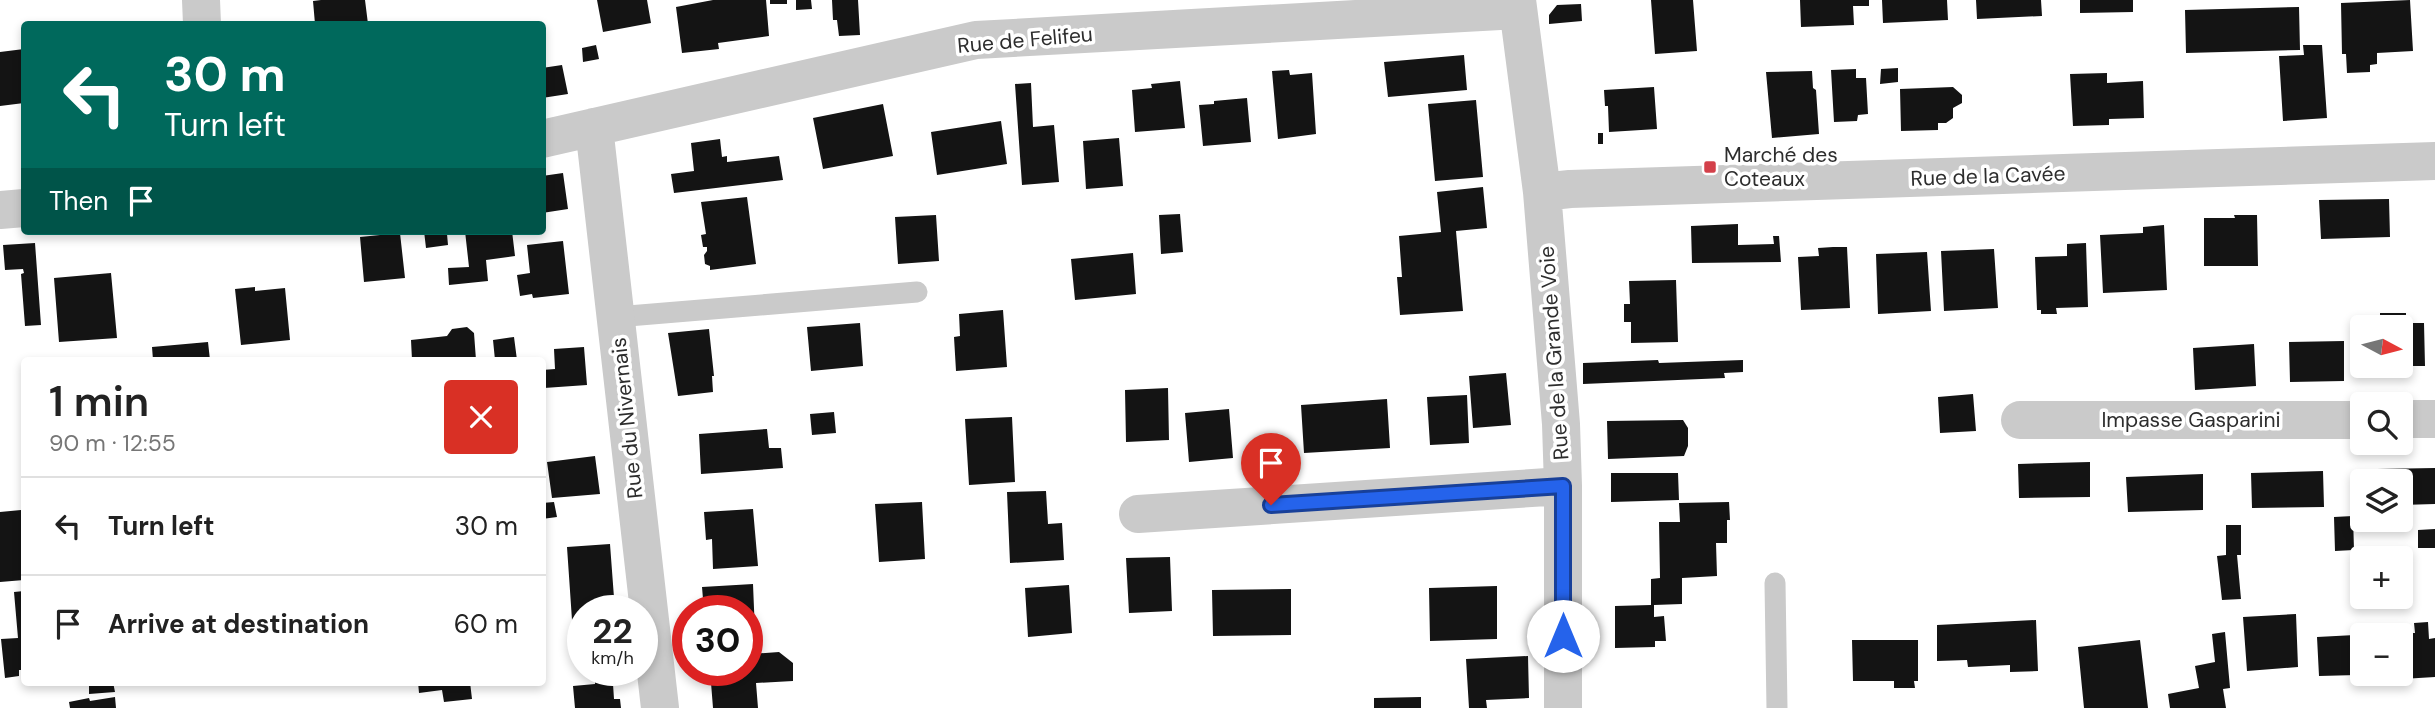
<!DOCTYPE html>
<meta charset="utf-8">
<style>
body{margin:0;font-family:"DM Sans",sans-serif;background:#f2f2f2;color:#222;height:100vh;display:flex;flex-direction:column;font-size:26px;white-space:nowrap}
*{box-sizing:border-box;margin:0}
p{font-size:23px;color:#767676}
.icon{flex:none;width:38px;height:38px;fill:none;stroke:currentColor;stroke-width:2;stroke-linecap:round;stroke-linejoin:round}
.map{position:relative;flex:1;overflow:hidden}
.panel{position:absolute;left:21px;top:357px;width:525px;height:329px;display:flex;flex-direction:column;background:#fff;border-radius:7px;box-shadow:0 4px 10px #0003}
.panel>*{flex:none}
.top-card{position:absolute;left:21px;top:21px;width:525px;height:214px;border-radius:7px;box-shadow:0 4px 10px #0003;background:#00695c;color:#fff;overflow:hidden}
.needle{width:46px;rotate:97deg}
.controls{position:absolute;left:2350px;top:315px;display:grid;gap:14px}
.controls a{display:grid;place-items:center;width:63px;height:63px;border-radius:7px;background:#fff;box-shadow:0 4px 10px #0003;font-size:35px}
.speed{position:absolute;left:567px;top:595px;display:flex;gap:14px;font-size:35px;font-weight:700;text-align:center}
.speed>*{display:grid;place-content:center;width:91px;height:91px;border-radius:50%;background:#fff;box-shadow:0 4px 10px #0003;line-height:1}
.speed small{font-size:18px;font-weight:400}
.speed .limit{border:10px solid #d22;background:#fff;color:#111}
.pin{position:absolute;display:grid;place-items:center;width:60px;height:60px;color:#fff;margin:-72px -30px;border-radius:50% 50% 50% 0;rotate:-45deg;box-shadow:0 0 7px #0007}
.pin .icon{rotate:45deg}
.me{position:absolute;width:77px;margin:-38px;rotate:0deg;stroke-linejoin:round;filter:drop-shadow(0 0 5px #0008)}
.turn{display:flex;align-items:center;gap:24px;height:147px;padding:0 28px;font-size:32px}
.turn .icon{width:91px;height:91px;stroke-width:2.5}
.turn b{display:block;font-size:49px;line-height:60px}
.then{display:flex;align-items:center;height:66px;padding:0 28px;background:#0003;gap:14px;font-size:26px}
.round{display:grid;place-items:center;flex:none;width:74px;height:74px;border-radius:7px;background:#f2f2f2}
.headline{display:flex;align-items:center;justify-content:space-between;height:119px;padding:0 28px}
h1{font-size:42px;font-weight:600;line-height:52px}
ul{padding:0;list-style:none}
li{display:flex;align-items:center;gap:21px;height:98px;padding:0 28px;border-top:2px solid #e0e0e0}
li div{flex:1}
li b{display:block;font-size:26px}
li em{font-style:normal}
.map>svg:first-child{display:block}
</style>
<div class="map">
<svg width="2435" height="708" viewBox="0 0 2435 708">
<rect width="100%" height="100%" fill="#fff"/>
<path fill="#141414" d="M321,0H365L368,24H315L313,1Z
M597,0H647L651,23L603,32Z
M713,0H766L769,36L718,43L719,49L682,53L676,7Z
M770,0H787V4H770Z
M796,0H811L812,9L796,10Z
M832,0H858L860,35L839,36L837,20H833Z
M1651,0H1693L1697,51L1655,54Z
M1800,0H1869V6H1853L1854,25L1801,27Z
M1882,0H1947L1948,20L1883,23Z
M1976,0H2041L2042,16L1977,19Z
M2080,0H2133V12L2080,13Z
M2410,0L2413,51L2377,53V64L2370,65V72L2347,73L2346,54H2342L2341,3Z
M1581,4L1582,21L1549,24V15L1557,5Z
M2299,7L2300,50L2186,53L2185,10Z
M596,45L599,59L583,62L582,48Z
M2303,45H2322L2327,118L2283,121L2279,56L2304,55Z
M24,49V103L0,106V52Z
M1464,55L1467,90L1388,97L1384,62Z
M562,65L568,94L542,98V68Z
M1898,68V82L1880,84L1881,69Z
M1856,69V78H1866L1868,114L1858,115L1857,121L1834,122L1831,70Z
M1289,70L1290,75L1312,73L1316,134L1278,139L1272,71Z
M1812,71L1813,88L1816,90L1819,134L1772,138L1766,72Z
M2107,73V83L2143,81L2144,118L2109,119V125L2073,126L2070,74Z
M1180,81L1185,128L1135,132L1132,90L1152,88L1151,84Z
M1031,83L1033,127L1054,125L1059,182L1022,185L1015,84Z
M1654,87L1657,129L1609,132L1608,106H1605L1604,90Z
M1953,87L1962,95V103L1953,108V118L1946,123H1938V130L1901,131L1900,89Z
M1247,98L1251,142L1203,146L1199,105L1214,104V101Z
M1476,100L1483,177L1435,181L1428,104Z
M883,104L893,156L823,169L813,118Z
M1001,121L1007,164L937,175L931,132Z
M1598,133H1603V144H1598Z
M1119,138L1123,186L1086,189L1083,141Z
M720,139L722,157L727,156V162L779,156L783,180L674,193L671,174L694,171L691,143Z
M563,173L568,209L542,213V176Z
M1483,187L1487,228L1456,231L1463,311L1400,315L1397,277H1402L1399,236L1441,232L1437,192Z
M747,197L756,264L710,270V266L705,264L704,255L707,251V247H703L701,235L706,234L701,202Z
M2389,199L2390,237L2321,239L2319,200Z
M1180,214L1183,252L1161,254L1159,215Z
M936,215L939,261L898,264L895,217Z
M2234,215H2257L2258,266H2204V218H2235Z
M1738,224V245L1774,244L1773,236H1779L1781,262L1692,263L1691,226Z
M2164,225L2167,290L2103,293L2100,235L2143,233V227Z
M424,231H454L455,233L447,234L448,245L426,248Z
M465,231H512L515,256L486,260L488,281L449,285L448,268L469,267Z
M400,233L405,278L364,282L360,237Z
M563,241L569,294L533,298L532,294L520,296L517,275L530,273L527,245Z
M35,243L41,325L25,326L21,274L24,273L23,269L5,270L3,245Z
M2086,243L2088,307L2056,308L2057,314H2041V310H2037L2035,257L2067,256V244Z
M1833,247H1847L1850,308L1801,310L1798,257L1819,256L1818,248Z
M1994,249L1998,308L1944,311L1941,251Z
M1927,252L1931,311L1878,314L1876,254Z
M1133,253L1136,294L1075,300L1071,259Z
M111,273L117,338L59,342L54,278Z
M1676,280L1678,342L1631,343V322H1624V304H1630L1629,281Z
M255,287V291L285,288L290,340L241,345L235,289Z
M1003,310L1007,367L956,371L954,337L960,336L959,314Z
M2380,313H2406V323H2424L2425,366H2401V327H2380Z
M860,323L863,366L811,371L807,327Z
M467,327L474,333L476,360H412L411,340L447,336L452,329Z
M709,329L714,376H712L713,392L678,396L668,333Z
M514,337L517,360H495L493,340Z
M2344,341V381L2290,382L2289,342Z
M208,342L210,360H153L152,347Z
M2254,344L2256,386L2195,390L2193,348Z
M584,347L587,385L544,388L542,370L555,369L554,349Z
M1658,360L1659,363L1743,360V372L1724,373L1725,378L1583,384V363Z
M1506,373L1511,425L1473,428L1469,376Z
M1168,388L1169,440L1126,442L1125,390Z
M1973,394L1976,431L1940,433L1938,397Z
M1467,395L1469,443L1430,445L1427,397Z
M1387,399L1390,448L1304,453L1301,405Z
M1229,409L1233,458L1189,462L1185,413Z
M834,412L836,433L812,435L810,414Z
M1012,417L1015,482L969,485L965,419Z
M1683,420L1688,428V446L1684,456L1608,459L1607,421Z
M767,429L769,448H781L783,468L701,474L699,434Z
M595,456L600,494L552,498L547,462Z
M2090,462V497L2019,498L2018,464Z
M2435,468V504L2401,505V481H2378L2377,469Z
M2323,471L2324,507L2252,508L2251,473Z
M1611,473H1678L1679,500L1611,502Z
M2203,474V510L2128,512L2126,477Z
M2352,483H2362V516H2353L2354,550L2335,551L2334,517L2353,516Z
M1046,491L1048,524L1062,523L1064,560L1010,563L1007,492Z
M554,502L557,517L542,519V503Z
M922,502L925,559L879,562L875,504Z
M1729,502L1730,520H1727V543H1716L1717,576L1682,578V604L1654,605V617L1664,616L1666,641H1655V647L1615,648V606L1651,605V579L1660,578L1659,522H1680L1679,503Z
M753,509L758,566L713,569L712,539L706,540L704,512Z
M21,510L24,580L0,582V512Z
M2226,525H2241V555H2237L2241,599L2222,600L2217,556L2226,555Z
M2435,529V548H2418V530Z
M610,544L615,611H583V619L572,620L567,547Z
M1170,557L1172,611L1129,613L1126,558Z
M753,584L755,633H747V611H704L702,587Z
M1069,585L1072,633L1028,637L1025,588Z
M1497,586V639L1430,641L1429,588Z
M1291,589V635L1213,636L1212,590Z
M24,591V670H19V676L5,678L1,639L18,638L14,592Z
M2296,614L2298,667L2247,671L2243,617Z
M2036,620L2038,671L2010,672V665L1968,667L1967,660L1937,661V625Z
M2428,622L2429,639L2435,638V677L2369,681V674H2401V633H2415L2414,623Z
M2225,632L2230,688L2223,689L2226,708H2170L2168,694L2199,688L2195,666L2215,662L2212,634Z
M2355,635L2357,675L2319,676L2317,637Z
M1852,640H1918V681H1914L1915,688H1894V681H1853Z
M2140,640L2148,708H2084L2078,647Z
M752,645V654L779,652L793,663V681L756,683L758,708H713L710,670H747V646Z
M1528,656L1529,698L1486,700L1487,708H1469L1466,659Z
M610,680V683L613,684L614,699H620L621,708H575L573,686L595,684V681Z
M89,682H113L115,692L89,694Z
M418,682H470L472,699L444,702L442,690L419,693Z
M115,697L116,708H70L69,702L89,698L90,701Z
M1421,697V708H1374V698Z"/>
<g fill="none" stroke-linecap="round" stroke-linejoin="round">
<path stroke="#cacaca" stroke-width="21" d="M616,317L917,292
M1775,583L1777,708"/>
<path stroke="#cacaca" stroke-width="38" d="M201,0L202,24
M1517,0L1542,192L1561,424L1563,486V708
M594,127L660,708
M542,139L976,40L1518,10
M1542,192L1570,189L2435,161
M0,210L24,208
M2401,419H2435
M2020,420H2362
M1138,514L1563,486"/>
</g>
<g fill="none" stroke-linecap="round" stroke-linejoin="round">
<g stroke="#184099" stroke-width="18">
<path id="route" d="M1271,505L1563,486V636"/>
</g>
<use href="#route" stroke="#2563eb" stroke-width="12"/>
</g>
<rect fill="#d3404a" stroke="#fff" stroke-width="2.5" x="1703" y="160" width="14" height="14" rx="3.5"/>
<g text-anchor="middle" stroke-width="7" stroke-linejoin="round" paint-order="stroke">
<g font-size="21" fill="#2d2d2d" stroke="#fff">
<text transform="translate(1025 40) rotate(-5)" y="7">Rue de Felifeu</text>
<text transform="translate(1988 176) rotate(-2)" y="7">Rue de la Cavée</text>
<text transform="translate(1554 353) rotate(-94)" y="7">Rue de la Grande Voie</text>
<text transform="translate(627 418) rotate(-96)" y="7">Rue du Nivernais</text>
<text x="2191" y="427">Impasse Gasparini</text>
</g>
<g font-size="21" fill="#2d2d2d" stroke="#fff" text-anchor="start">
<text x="1724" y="162">Marché des<tspan x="1724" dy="24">Coteaux</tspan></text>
</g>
</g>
</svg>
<div class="controls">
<a><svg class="needle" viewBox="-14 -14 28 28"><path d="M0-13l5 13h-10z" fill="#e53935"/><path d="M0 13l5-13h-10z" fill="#767676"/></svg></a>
<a><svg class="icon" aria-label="search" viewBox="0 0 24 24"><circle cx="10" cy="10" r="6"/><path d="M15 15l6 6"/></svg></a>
<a><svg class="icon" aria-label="layers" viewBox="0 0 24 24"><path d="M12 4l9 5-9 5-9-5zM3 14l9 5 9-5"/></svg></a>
<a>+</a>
<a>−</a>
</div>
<div class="speed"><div>22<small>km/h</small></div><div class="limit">30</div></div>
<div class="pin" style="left:1271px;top:505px;background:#d93025"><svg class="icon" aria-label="arrive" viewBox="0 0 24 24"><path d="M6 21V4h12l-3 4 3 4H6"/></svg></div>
<svg class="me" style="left:1563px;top:636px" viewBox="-20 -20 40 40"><circle r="19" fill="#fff"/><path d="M0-13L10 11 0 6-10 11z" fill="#2563eb"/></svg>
<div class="top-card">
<div class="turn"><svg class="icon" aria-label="left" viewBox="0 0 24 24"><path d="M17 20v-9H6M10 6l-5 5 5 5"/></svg><div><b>30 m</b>Turn left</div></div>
<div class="then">Then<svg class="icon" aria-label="arrive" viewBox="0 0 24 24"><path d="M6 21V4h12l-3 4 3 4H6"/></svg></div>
</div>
<section class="panel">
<div class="headline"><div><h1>1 min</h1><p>90 m · 12:55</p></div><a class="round" style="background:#d93025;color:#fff"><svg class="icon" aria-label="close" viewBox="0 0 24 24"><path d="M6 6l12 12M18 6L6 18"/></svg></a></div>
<ul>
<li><svg class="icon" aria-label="left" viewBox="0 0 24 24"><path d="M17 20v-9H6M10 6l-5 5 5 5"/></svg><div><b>Turn left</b></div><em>30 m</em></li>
<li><svg class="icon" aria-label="arrive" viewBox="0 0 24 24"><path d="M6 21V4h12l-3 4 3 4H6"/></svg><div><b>Arrive at destination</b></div><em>60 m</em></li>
</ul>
</section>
</div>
